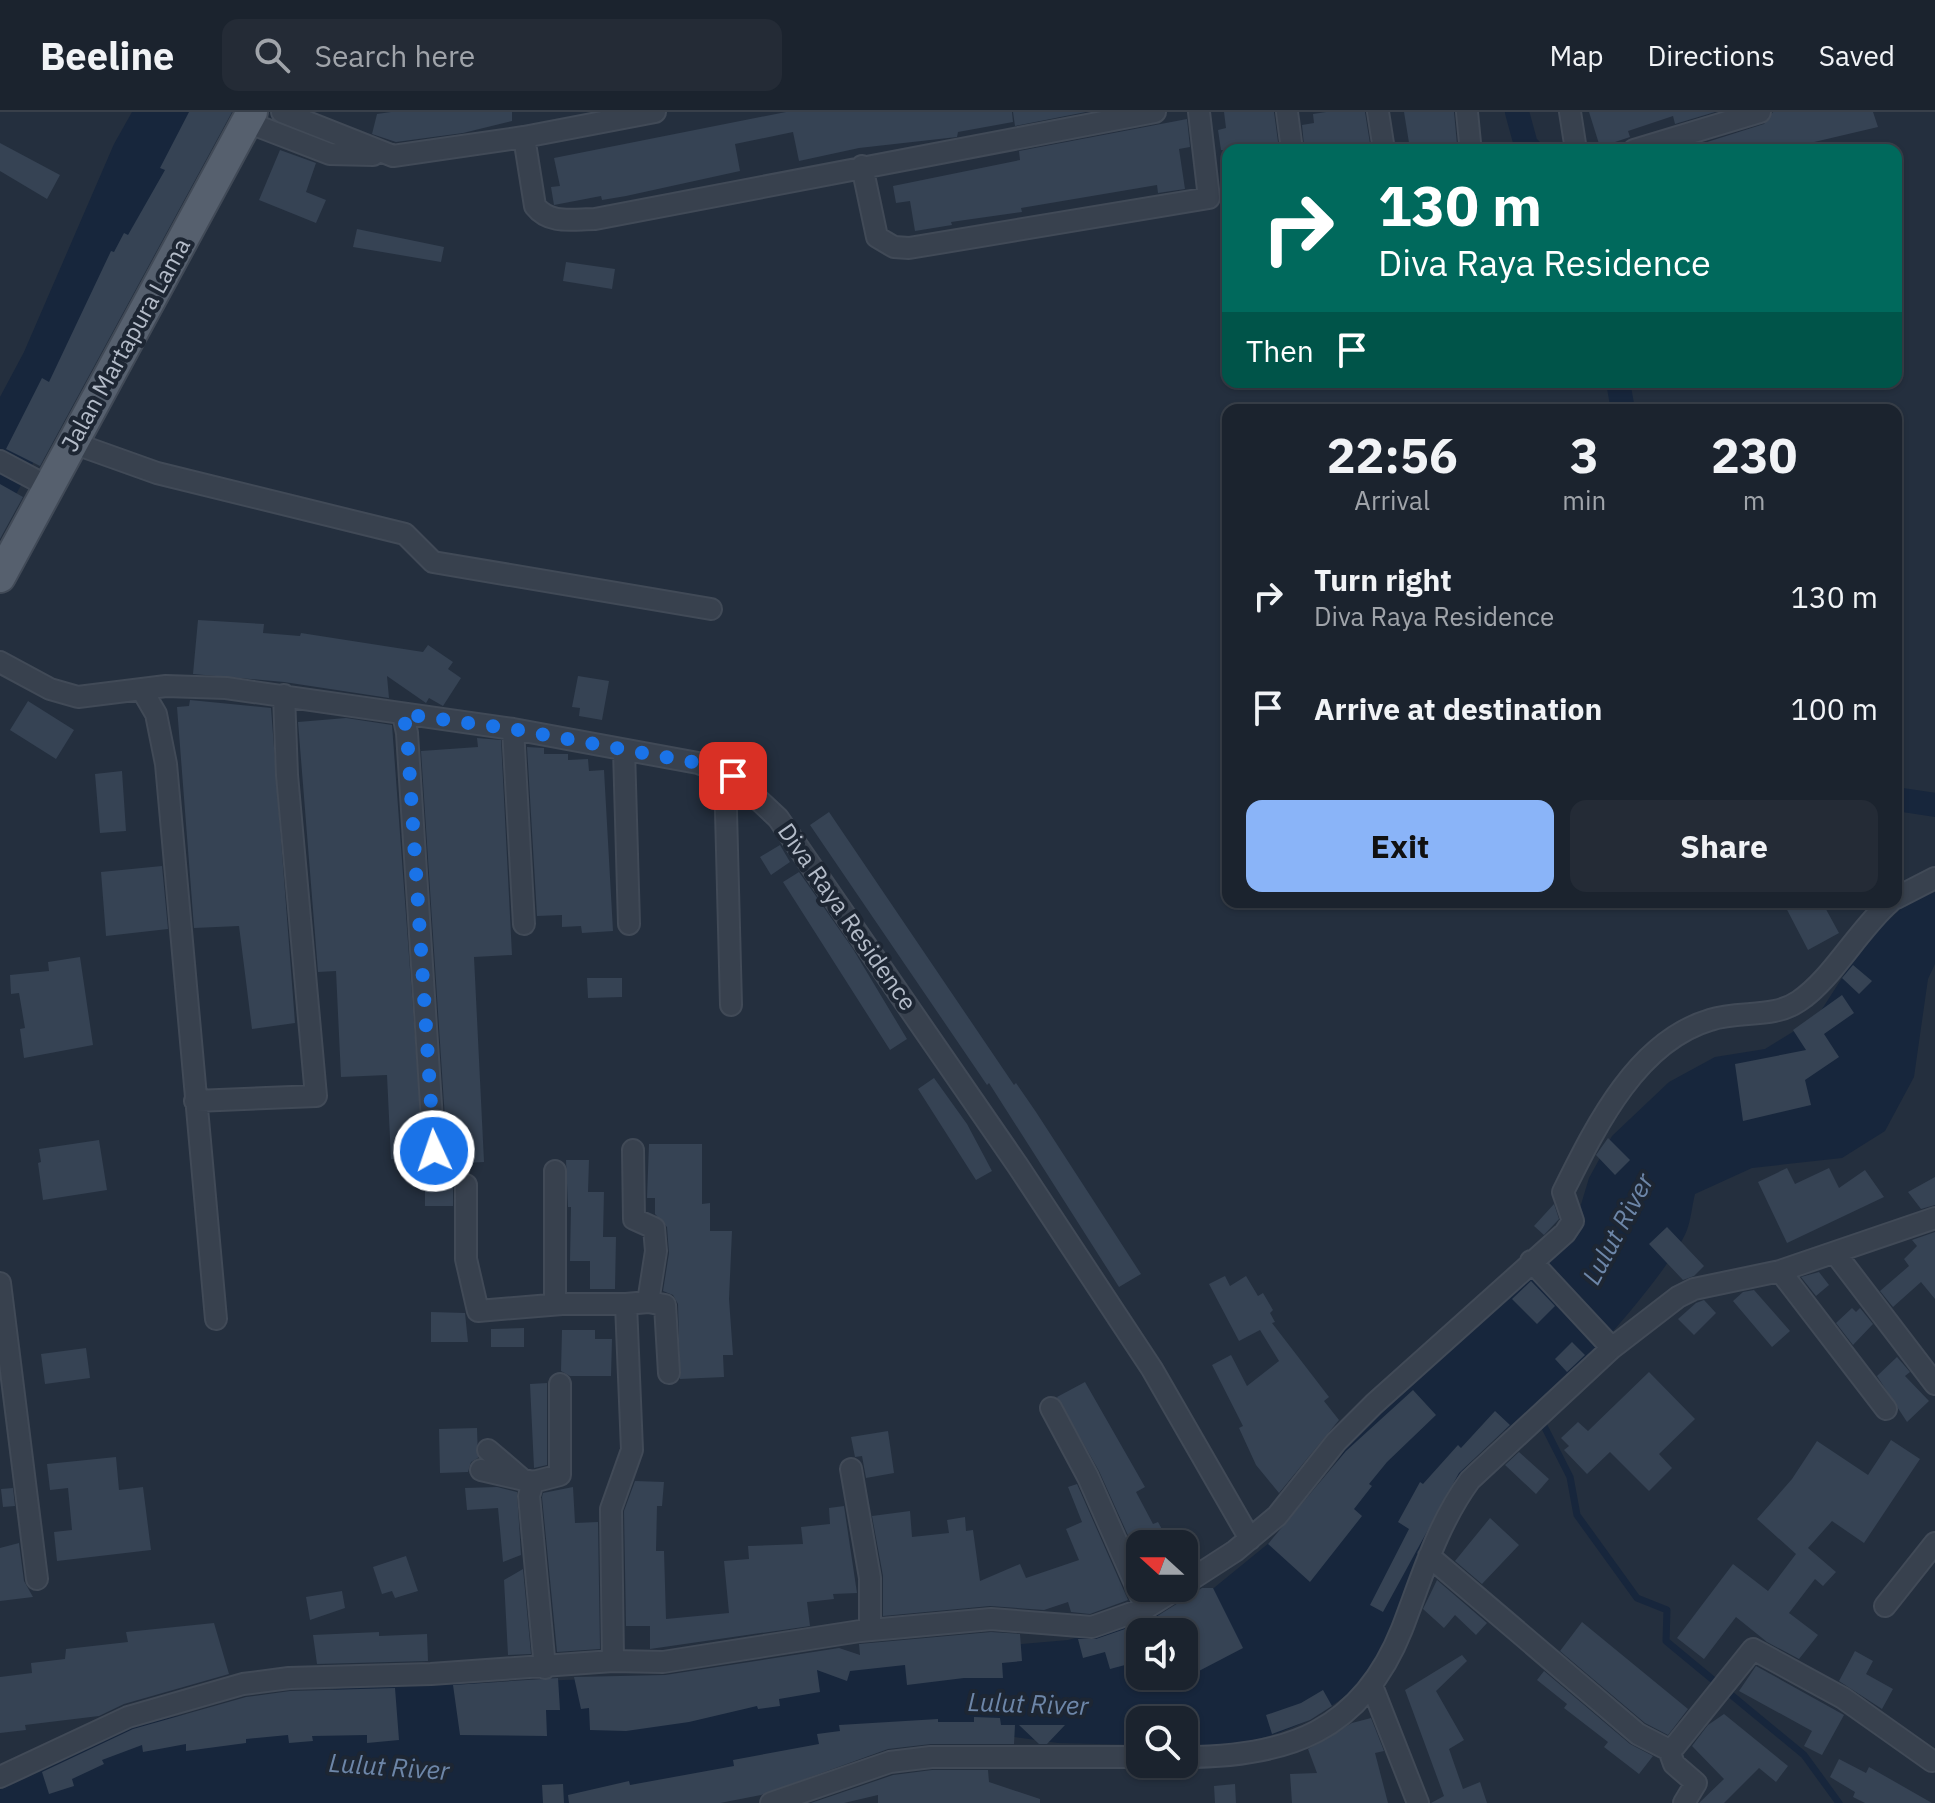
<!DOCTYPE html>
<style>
body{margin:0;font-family:"IBM Plex Sans",sans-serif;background:#242b36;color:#f1f3f6;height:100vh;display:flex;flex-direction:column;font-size:30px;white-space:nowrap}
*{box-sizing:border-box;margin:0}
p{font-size:26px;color:#a0a4aa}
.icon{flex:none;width:44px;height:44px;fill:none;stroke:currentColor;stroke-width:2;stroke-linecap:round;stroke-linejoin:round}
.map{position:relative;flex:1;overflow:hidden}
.panel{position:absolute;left:1222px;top:292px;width:680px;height:504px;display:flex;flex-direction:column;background:#1b232e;border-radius:16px;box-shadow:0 2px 6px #0004,0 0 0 2px #39404a}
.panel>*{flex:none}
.banner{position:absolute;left:1222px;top:32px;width:680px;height:244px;border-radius:16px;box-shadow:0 2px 6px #0004,0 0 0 2px #39404a;background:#00695c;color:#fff;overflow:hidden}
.needle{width:52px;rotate:291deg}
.tools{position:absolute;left:1126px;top:1418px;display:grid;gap:16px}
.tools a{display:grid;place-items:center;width:72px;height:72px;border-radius:16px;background:#1b232e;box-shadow:0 2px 6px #0004,0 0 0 2px #39404a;font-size:40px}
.pin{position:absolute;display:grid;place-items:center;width:68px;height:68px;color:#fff;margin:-34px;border-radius:16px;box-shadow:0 4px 12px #0006}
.me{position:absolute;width:88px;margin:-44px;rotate:357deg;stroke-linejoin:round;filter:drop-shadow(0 0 6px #0008)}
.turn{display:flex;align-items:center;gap:28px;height:168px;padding:0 24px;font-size:36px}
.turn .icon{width:104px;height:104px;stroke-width:2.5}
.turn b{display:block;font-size:56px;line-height:68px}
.then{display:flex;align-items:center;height:76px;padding:0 24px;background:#0003;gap:16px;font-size:30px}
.eta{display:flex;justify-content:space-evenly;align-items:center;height:136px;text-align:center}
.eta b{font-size:48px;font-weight:700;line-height:56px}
.cta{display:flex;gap:16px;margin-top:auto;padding:16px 24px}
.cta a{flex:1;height:92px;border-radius:16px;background:#8ab4f8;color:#111;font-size:32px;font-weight:700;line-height:92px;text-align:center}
.cta a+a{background:#242b36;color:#f1f3f6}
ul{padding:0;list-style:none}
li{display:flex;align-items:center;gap:24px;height:112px;padding:0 24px}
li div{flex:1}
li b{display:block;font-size:30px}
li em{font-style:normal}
header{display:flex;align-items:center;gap:48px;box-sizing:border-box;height:112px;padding:0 40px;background:#1b232e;border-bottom:2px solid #39404a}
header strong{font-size:38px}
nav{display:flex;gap:44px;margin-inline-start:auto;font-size:28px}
.search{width:560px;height:72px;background:#242b36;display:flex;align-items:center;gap:20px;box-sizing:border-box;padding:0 28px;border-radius:16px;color:#a0a4aa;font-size:30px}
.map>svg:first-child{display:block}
</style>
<header>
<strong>Beeline</strong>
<div class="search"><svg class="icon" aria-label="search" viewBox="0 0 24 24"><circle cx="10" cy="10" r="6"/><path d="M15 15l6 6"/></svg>Search here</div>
<nav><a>Map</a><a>Directions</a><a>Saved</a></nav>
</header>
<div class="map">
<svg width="1935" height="1691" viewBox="0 0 1935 1691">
<rect width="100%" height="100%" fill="#242f3e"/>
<path fill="#17263c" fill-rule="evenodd" d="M132,0H223L0,412V285L24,240L114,32Z
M1935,780V852L1928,867L1914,965L1885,1019L1842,1046L1752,1056L1695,1082C1692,1094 1691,1107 1687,1118C1672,1155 1592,1246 1561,1274C1533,1299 1498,1320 1472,1348C1415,1410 1410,1535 1348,1582C1298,1621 1246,1636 1184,1634V1608H1140V1633L1058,1631L977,1620H928L683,1691H0V1676L126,1614L236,1593L343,1576L651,1565L1068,1528L1193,1493L1296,1409L1364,1310L1573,1119L1589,1066L1612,1024L1669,970L1715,945L1765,937L1817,905L1865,830L1912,786ZM1140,1520H1184V1564H1140Z"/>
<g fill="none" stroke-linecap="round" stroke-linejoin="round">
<path stroke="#17263c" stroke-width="7" d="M1540,1306L1570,1365L1577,1403L1637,1486L1667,1498L1666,1529L1804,1643L1839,1691"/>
<path stroke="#17263c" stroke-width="24" d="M1517,0L1526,33L1531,38
M1618,270L1623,298
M1896,687L1935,693"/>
</g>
<path fill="#364354" d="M189,0H232L40,354L6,337L42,266L49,270L111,139L114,140L124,121L128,123L165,58L160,56Z
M391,0H512V9L463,21L396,30L372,22L377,2Z
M786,0H1012L1013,10L958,20L957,25L859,36L799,49L793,20L735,32L740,59L626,84L602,88L601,84L554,93L551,75L560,74L554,46Z
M1013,0H1086L1015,14Z
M1224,0H1274L1279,37L1221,38L1218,18L1226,16Z
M1326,0H1365L1371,38H1317L1316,31L1304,33L1302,13L1314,11L1313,2Z
M1404,0H1454L1457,32L1410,37Z
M1589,0H1715L1675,12L1673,4L1628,19L1630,25L1600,35Z
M1773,0H1873L1878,15L1810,31L1812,38H1682L1764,12Z
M1187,7L1190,35L1179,37L1185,77L1158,81L1157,73L1021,96L1022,100L951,110L952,113L915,119L910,89L896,91L893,74L1020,48L1019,39Z
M0,31L60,63L47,87L0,59Z
M280,38L316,51L306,80L326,88L316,111L259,88Z
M357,117L444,135L441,150L353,135Z
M566,150L615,157L612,177L563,169Z
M0,372L23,385L0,427Z
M198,508L264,512L263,521L300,524L301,521L423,540L428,533L453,550L448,557L461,566L443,594L429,586L426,591L387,564L389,586L284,570L193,562Z
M578,564L609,569L602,608L579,604L580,596L572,595Z
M190,588L271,596L295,911L252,917L239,814L194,816L177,595L189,594Z
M28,589L74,618L56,647L10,618Z
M346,606L392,613L424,1047H391L387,963L341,965L336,859L318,860L298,610Z
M477,626L501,628L512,843L474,845L484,1050L464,1051V1061L453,1072V1094H425V1048L440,1050L447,1038L421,639L478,635Z
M527,635L544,636V642H568V648L588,647L589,659L604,658L613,819L582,821L581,814L562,815V803L537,804Z
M122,659L126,719L100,721L95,662Z
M829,700L1014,973L1016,971L1036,1000L1141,1162L1119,1175L989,971L987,973L810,713Z
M780,733L790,750L771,763L760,745Z
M162,754L168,817L106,824L101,760Z
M799,760L853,837L907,927L890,938L783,770Z
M1783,790H1822L1839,821L1808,838Z
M80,845L93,933L24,946L20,917L25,916L19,881L11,882L10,863L49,859L48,850Z
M1853,853L1872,869L1859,882L1842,866Z
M587,866H622V885L588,886Z
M1842,883L1854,901L1824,922L1839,945L1805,968L1811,993L1743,1009L1735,952L1806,938L1793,918Z
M934,966L967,1012L992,1059L976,1068L918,977Z
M1608,1026L1630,1048L1615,1063L1596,1043Z
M99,1028L107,1078L43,1088L38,1051L41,1050L39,1037Z
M649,1032H702V1092L710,1091V1119H732L729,1187L733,1243H723L724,1265L680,1267L678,1192L673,1183L663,1179L669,1141L667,1115L655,1102V1086H647Z
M566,1048H589L588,1080H604L603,1125H616L615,1177H590V1149H570L571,1095H568Z
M1787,1056L1795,1072L1829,1056L1839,1076L1865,1058L1884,1085L1787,1131L1758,1070Z
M1935,1065V1093L1921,1097L1908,1080Z
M1554,1092L1559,1107L1544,1123L1534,1114Z
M1667,1115L1704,1154L1694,1164L1683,1168L1649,1132Z
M1935,1120V1187L1921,1170L1893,1195L1880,1179L1909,1154L1904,1147L1917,1134L1912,1128Z
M1819,1160L1829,1173L1816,1184L1801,1165Z
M1225,1164L1230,1174L1246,1164L1258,1184L1263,1181L1273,1198L1270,1201L1275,1210L1272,1211L1329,1285L1324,1289L1339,1308L1279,1381L1256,1353L1239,1316L1243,1314L1212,1253L1231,1243L1247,1274L1279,1249L1260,1218L1239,1229L1209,1172Z
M1531,1169L1555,1194L1537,1212L1512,1187Z
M1754,1178L1790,1219L1772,1235L1733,1189L1743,1180Z
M1704,1188L1716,1201L1694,1223L1678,1207L1696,1191Z
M1852,1196L1856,1200L1860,1196L1873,1212L1853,1233L1836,1211Z
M431,1200L465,1201L468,1230H431Z
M524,1216V1235H491V1217Z
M562,1218H595V1227H612L611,1264H570L561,1259Z
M1572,1230L1585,1243L1567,1260L1555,1247Z
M86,1236L90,1266L45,1272L41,1242Z
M1897,1245L1910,1260L1905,1264L1929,1289L1907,1310L1877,1264Z
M1649,1260L1695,1307L1659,1342L1672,1356L1649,1379L1610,1340L1587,1362L1564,1338L1569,1334L1561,1326L1578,1310L1588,1319Z
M1085,1270L1145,1375L1136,1380L1153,1412L1158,1410L1170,1432H1140V1450L1099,1359L1057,1285Z
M547,1271V1353L534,1356L530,1272Z
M1413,1278L1436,1303L1387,1350L1369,1372L1372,1374L1354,1397L1362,1404L1310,1470L1268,1432L1346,1339Z
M1495,1299L1510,1313L1459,1361L1383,1500L1370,1493L1409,1417L1398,1410L1420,1370L1423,1372L1458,1333L1461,1336Z
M477,1316L478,1346L471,1350L468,1360L440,1361L439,1317Z
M888,1319L894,1361L866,1366L862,1344L855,1345L851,1325Z
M1891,1328L1920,1347L1864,1431L1832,1409L1808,1436L1836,1460L1823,1474L1815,1467L1789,1501L1818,1523L1799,1547L1767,1530L1736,1505L1704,1547L1677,1526L1733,1452L1768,1479L1796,1442L1757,1407L1792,1367L1817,1329L1868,1363Z
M1519,1340L1549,1367L1536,1382L1505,1353Z
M116,1345L119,1378L143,1375L151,1438L57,1449L54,1420L72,1418L68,1376L50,1378L47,1352Z
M635,1369L664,1370L662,1394H657L656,1439H664L666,1507L729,1501L724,1449L749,1447L748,1434L803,1432L801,1415L830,1412L829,1396L844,1394L857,1481L833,1482L834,1487L807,1490L810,1514L650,1537V1514H626L624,1399Z
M1077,1372L1128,1488L1090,1502L1071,1500L1068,1490L1044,1498L990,1494L883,1504V1464L872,1404L910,1399L912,1425L949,1421L947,1408L965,1405L966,1419L973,1418L980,1469L1020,1452L1026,1466L1079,1448L1066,1417L1082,1410L1068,1375Z
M497,1375L517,1380L521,1443L503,1450L498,1396L467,1398L465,1376Z
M573,1375L575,1411L598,1410L600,1537L557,1540L542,1385L543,1381Z
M13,1376L15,1394L3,1395L1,1377Z
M1490,1406L1519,1433L1482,1472L1455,1449Z
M19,1431L24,1469L33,1485L0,1489V1436Z
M406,1444L418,1479L395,1486L392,1479L382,1482L373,1455Z
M523,1457L531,1542L508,1543L504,1468Z
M1437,1468L1487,1511L1476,1523L1455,1503L1444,1516L1423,1497Z
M1202,1476H1213L1243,1536L1197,1560L1195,1556L1184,1559V1520H1140V1549L1110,1557L1105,1540L1083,1546L1078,1527H1096L1151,1508Z
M342,1479L345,1496L310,1508L306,1485Z
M1582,1510L1688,1597L1668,1623L1645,1611L1560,1539Z
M214,1511L229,1562L124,1592L99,1604L25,1613L26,1618L0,1621V1565L32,1561L31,1551L65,1547L66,1537L128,1530L126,1520Z
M379,1520V1524L427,1522L428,1549L317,1552L313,1523Z
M991,1520L1020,1522L1022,1549L1002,1551L1003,1566H964L907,1573L905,1553L850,1559L847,1569L817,1558L820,1580L779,1587L780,1594L758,1597L757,1594L689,1610L626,1619L590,1618L589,1596L581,1597L574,1565L665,1563L839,1536L860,1543L859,1532Z
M1855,1539L1873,1549L1866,1562L1893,1577L1882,1597L1839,1569Z
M1462,1543L1467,1549L1436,1579L1464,1628L1449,1637L1463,1677L1480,1670L1487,1691H1431L1444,1684L1405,1578Z
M1756,1554L1844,1603L1822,1643L1804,1634L1812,1619L1739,1579Z
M1544,1559L1630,1632L1653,1644L1639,1662L1604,1635L1608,1630L1564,1596L1567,1592L1537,1568Z
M558,1566L560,1598H546L547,1624L460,1623L453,1573Z
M395,1576L399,1628L367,1631V1623L312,1624L313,1629L289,1631L288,1623L246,1627V1631L186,1639V1632L143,1640L142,1633L102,1648L104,1652L72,1667L74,1674L49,1682L42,1660L133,1617L246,1585L290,1579Z
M1323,1578L1332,1594L1310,1608L1272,1622L1266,1603L1301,1591Z
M1724,1602L1788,1654L1776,1670L1759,1656L1724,1691H1699L1724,1667L1692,1634L1708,1613Z
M974,1605L1000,1606L1001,1613H1015L1014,1632H931L888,1637L761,1683L720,1691H569L568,1683L629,1669L630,1673L734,1654L733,1648L819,1632L817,1622L840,1619L839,1613L938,1607V1610H974Z
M1371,1606L1384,1639L1375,1641L1388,1691H1292L1290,1662L1317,1661L1308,1637L1352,1611Z
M1019,1613H1065L1047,1632H1039Z
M1839,1647L1866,1661L1869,1655L1932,1691H1865L1853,1685L1855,1680L1830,1665Z
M932,1658H988L989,1670L1040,1687V1691H878V1683L844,1691H811L893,1663Z
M563,1672L564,1691H543L542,1673Z
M1235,1672L1236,1691H1215L1214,1674Z"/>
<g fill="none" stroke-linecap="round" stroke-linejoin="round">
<g stroke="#414a57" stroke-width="24">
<path id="street" d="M282,0L393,44L524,25L655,0
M1287,0L1292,38
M1378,0L1384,38
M1467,0L1470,31
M1570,0L1576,38
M247,10L330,42L373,43
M524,25L535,94C550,113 573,107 595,107L1155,0
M1634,38L1760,0
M862,54L877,125L894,135L909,136L1209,86L1199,0
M73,331L157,361L405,422L433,450L711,497
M0,349L49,375
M0,550L50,577L78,585L166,574L226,576L513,617L698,651L733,664L778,706L1018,1054L1152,1257L1250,1427
M142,578L156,602L166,652L216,1207
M403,602L407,621L434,1039
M513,617L524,812
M624,638L629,812
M725,661L731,893
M1896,786L1935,766
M195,989L316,984L287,663L284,583
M555,1059V1187L562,1192H626L632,1338L611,1397L613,1549
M466,1073V1147L478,1199L562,1192
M1835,1141L1935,1272
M1531,1149L1612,1236
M1780,1159L1886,1297
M0,1171L37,1467
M648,1190L665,1193L669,1261
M626,1192L648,1190L656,1139L654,1116L634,1107L633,1038
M1051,1296L1088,1365L1146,1496
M488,1338L523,1368
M851,1357L870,1466V1518
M481,1358L533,1370
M1429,1444L1638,1622L1669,1638L1675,1634L1753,1537L1843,1586L1932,1649
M1184,1472L1235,1439L1277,1404L1336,1330L1374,1292L1565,1121L1573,1109L1563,1080C1595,1016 1636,930 1710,908C1740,898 1773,907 1799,889C1832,867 1858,818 1890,790
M1885,1494L1935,1431
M545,1556L529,1384L533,1370L560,1363V1272
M1372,1574L1418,1691
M1669,1638L1674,1652L1696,1671L1684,1691
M1184,1645C1287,1645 1361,1620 1402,1517C1422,1465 1437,1413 1470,1368L1612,1236L1678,1185L1694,1177L1780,1159L1935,1106
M0,1665L128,1605L243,1572L289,1566L431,1562L613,1549L663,1550L860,1519L991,1507L1092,1515L1146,1496L1178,1476
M771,1691L890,1650L931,1645H1140"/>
</g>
<g stroke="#414a57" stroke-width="34">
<path id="primary" d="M0,465L252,0"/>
</g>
<use href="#street" stroke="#38414e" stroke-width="20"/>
<use href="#primary" stroke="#56606e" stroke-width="30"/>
</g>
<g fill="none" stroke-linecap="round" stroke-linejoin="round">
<path stroke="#1a73e8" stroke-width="14" stroke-dasharray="0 25.2" d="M434,1039L407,621L403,602L513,617L698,651L733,664"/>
</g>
<g text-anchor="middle" stroke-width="8" stroke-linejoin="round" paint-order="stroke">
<g font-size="24" fill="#b4bcc9" stroke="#1d2633">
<text transform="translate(126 233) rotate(-61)" y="8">Jalan Martapura Lama</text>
<text transform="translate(847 805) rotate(55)" y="8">Diva Raya Residence</text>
</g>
<g font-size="26" font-style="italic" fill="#6d86a8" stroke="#1d2633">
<text transform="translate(1618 1117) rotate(-62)" y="9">Lulut River</text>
<text transform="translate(1028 1592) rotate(2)" y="9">Lulut River</text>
<text transform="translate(389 1655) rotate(4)" y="9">Lulut River</text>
</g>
</g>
</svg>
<div class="tools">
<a><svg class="needle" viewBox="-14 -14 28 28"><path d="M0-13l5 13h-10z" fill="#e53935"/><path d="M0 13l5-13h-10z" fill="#a0a4aa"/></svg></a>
<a><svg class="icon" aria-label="sound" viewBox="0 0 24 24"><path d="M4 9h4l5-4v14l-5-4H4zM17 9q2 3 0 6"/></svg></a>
<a><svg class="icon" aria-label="search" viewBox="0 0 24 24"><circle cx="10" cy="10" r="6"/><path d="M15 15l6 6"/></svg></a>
</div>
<div class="pin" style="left:733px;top:664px;background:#d93025"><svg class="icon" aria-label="arrive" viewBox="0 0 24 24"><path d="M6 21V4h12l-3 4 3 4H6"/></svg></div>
<svg class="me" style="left:434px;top:1039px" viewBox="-20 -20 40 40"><circle r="17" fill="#1a73e8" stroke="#fff" stroke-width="3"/><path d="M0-11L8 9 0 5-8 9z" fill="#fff"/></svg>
<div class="banner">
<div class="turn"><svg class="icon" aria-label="right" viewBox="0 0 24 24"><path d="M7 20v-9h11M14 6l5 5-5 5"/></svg><div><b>130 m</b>Diva Raya Residence</div></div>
<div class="then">Then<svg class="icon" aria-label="arrive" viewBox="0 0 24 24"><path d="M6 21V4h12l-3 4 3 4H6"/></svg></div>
</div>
<section class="panel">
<div class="eta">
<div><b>22:56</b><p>Arrival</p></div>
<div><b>3</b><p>min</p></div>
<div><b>230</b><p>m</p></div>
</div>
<ul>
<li><svg class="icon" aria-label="right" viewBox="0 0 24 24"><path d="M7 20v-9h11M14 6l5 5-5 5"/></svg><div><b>Turn right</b><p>Diva Raya Residence</p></div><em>130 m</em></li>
<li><svg class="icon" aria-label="arrive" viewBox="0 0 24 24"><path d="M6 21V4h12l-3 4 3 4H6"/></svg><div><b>Arrive at destination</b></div><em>100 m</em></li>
</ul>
<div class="cta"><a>Exit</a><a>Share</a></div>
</section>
</div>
